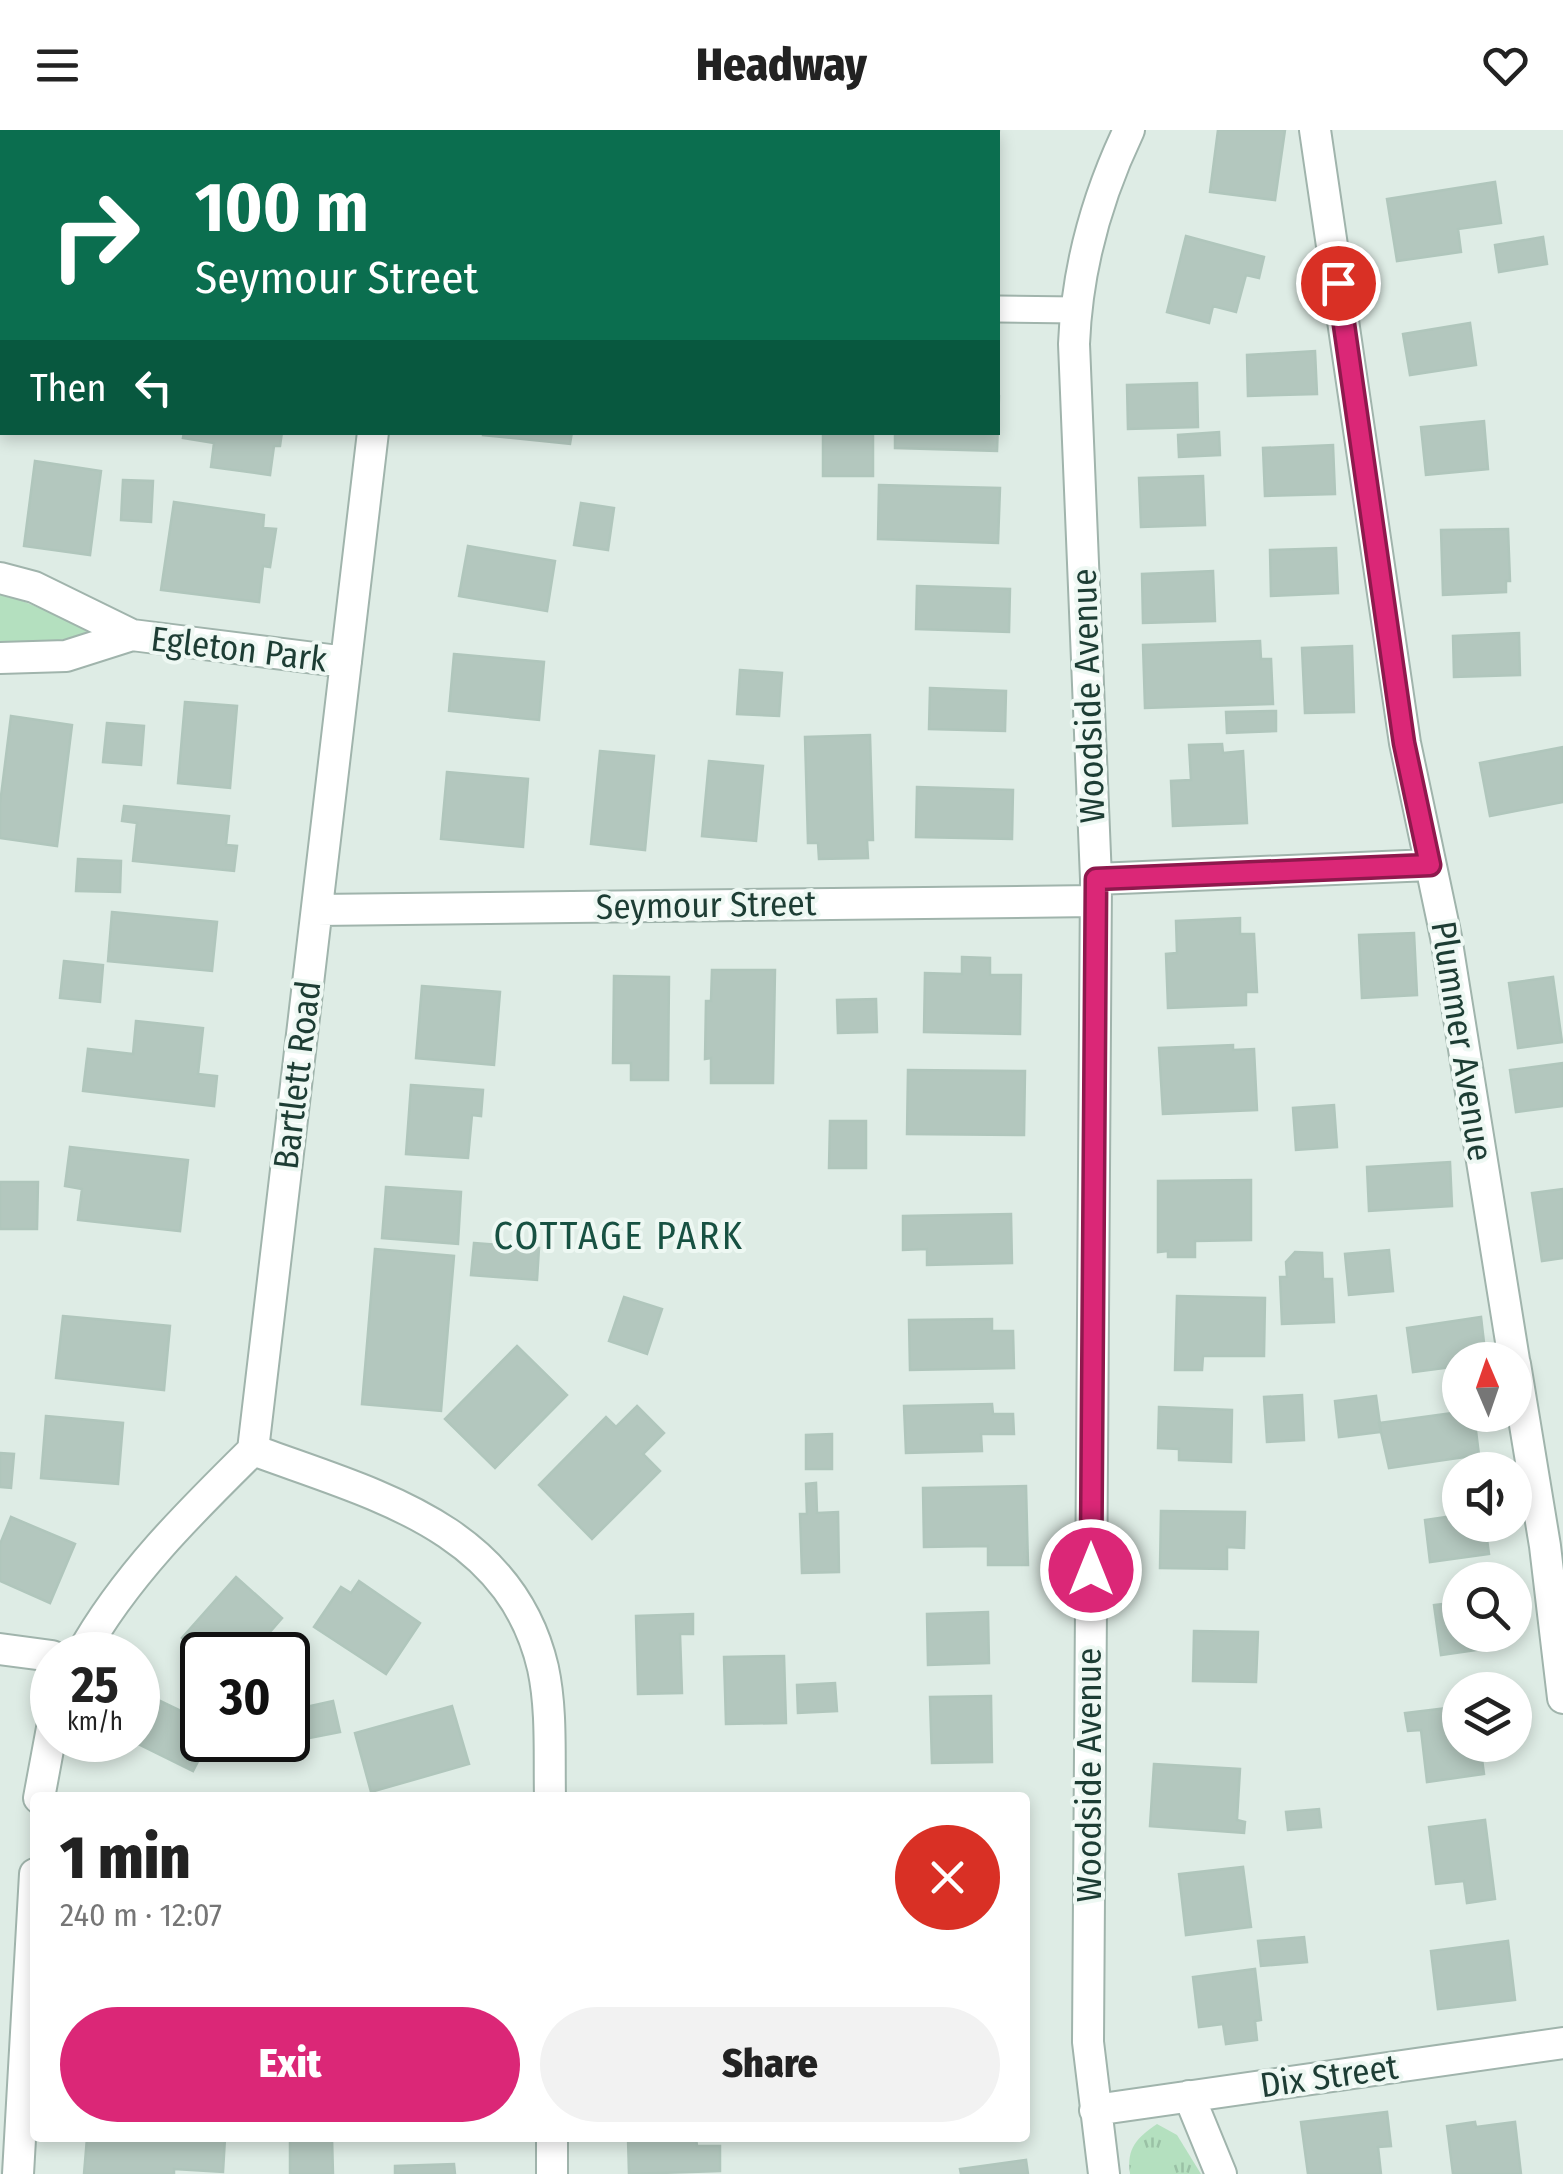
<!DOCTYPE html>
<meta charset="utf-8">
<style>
body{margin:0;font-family:"Fira Sans Condensed",sans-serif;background:#f2f2f2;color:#222;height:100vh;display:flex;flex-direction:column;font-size:38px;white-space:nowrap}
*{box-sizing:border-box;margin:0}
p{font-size:32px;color:#767676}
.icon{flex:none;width:55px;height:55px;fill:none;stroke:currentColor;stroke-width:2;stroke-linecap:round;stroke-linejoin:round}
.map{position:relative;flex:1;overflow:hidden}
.sheet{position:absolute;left:30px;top:1662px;width:1000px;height:350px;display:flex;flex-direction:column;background:#fff;border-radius:10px;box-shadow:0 5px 15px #0003}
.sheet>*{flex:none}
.hud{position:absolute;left:0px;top:0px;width:1000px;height:305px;box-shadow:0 5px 15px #0003;background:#0b6e4f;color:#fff;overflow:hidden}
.needle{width:65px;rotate:358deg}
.buttons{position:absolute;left:1442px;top:1212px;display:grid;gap:20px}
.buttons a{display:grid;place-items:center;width:90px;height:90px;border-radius:50%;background:#fff;box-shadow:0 5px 15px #0003;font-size:50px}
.speed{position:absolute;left:30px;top:1502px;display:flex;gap:20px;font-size:50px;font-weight:700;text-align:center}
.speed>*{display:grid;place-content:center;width:130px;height:130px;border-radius:50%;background:#fff;box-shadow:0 5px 15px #0003;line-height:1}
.speed small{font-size:25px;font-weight:400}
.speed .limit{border:5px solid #111;border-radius:15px;background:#fff;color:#111}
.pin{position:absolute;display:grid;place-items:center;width:85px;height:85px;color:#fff;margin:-42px;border:5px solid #fff;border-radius:50%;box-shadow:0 2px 10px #0007}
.me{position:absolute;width:110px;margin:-55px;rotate:0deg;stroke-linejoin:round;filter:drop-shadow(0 0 8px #0008)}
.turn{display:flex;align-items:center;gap:35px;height:210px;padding:0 30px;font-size:45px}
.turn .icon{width:130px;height:130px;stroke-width:2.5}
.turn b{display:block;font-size:70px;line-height:85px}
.then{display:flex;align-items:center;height:95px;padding:0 30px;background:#0003;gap:20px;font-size:38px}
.round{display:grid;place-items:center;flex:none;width:105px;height:105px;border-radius:52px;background:#f2f2f2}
.summary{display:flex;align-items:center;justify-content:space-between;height:170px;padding:0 30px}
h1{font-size:60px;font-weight:800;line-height:75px}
.cta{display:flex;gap:20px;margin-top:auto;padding:20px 30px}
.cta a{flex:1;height:115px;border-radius:60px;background:#db2777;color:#fff;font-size:40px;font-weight:800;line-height:115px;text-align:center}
.cta a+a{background:#f2f2f2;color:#222}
header{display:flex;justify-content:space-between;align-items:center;height:130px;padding:0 30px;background:#fff;font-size:45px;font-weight:800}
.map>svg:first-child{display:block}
</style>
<header><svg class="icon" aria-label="menu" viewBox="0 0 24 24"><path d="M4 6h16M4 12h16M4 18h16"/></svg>Headway<svg class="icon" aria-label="heart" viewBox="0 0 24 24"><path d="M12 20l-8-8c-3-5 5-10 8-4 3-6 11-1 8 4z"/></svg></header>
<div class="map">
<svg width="1563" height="2044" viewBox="0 0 1563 2044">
<defs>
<pattern id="park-tufts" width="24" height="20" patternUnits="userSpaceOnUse" patternTransform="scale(2.5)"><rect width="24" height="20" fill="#b4e0bf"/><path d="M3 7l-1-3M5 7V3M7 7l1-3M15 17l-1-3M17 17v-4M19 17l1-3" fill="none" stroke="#9ac1a5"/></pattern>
</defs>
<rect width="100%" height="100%" fill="#deece5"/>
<path fill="#b4e0bf" d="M0,465L20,470L81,495L86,501L85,506L39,513L0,511Z"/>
<path fill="url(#park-tufts)" d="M1157,1994L1177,2005L1201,2044H1130C1126,2018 1137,2008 1157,1994Z"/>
<path fill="#b3c7be" stroke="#b0c6bc" stroke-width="2.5" d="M57,0H135L57,2Z
M890,0H999L998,10V2H890Z
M1218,0H1285L1275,70L1210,62Z
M1495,52L1501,93L1458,99L1461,122L1397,131L1387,69Z
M1186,106L1264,127L1259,148L1246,145L1236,182L1213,176L1209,193L1167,182Z
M1543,107L1547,134L1499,142L1495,115Z
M1470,193L1476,235L1410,245L1403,204Z
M1315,221L1317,264L1248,266L1247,225Z
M1197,253L1198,297L1128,299L1127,255Z
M999,265L997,321L895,318V302H998Z
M1484,291L1488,339L1426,345L1421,297Z
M184,302H282L280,316H274L270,345L211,337L214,313L183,308Z
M483,302H572L570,314L483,305Z
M823,302H873V346H823Z
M1219,302L1220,325L1179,327L1178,305Z
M1333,315L1335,364L1265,366L1263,318Z
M35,331L101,341L90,425L24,416Z
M1203,346L1205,395L1141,397L1139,348Z
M123,350L153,351L151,392L121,390Z
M879,355L1000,358L998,413L878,409Z
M174,372L264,385L263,398L276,399L270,437L263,436L259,472L161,460Z
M581,373L614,378L608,420L574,415Z
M1508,399L1510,451H1506V462L1443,465L1441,400Z
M468,416L555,431L547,481L459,466Z
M1336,418L1338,463L1271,466L1270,420Z
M1213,441L1215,491L1143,493L1142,444Z
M917,456L1010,459L1009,502L916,499Z
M1519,503L1520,545L1454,547L1453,506Z
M1260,511L1261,529H1271L1273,574L1145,578L1143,515Z
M1352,516L1354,582L1305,583L1302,518Z
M454,524L544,532L539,590L449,581Z
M740,540L782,543L779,586L737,584Z
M930,558L1006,561L1005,601L929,599Z
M185,572L237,576L230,658L178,653Z
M1276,581V601L1227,603L1226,582Z
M11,586L72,595L57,716L0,708V674Z
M107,593L144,596L141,635L103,632Z
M870,605L873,710H867L868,728L819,729L818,713H808L805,607Z
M1222,614L1223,623L1243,621L1247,693L1173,696L1171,651L1191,650L1189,615Z
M1563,617V672L1490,686L1480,633Z
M600,621L654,626L645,720L591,714Z
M709,631L763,636L756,711L702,706Z
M447,642L528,649L523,717L441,709Z
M917,657L1013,660L1012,709L916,707Z
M124,676L229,686L226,715L237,716L234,741L133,731L137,693L122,691Z
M78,729L121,731L120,762L76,761Z
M112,782L217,792L212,841L108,831Z
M1240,788V804H1254L1257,862H1246V875L1168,878L1166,824L1177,823L1176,791Z
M1414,803L1417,865L1362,868L1359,805Z
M962,827L990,828V845H1021L1020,904L924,902L925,843L962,844Z
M64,831L103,835L100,872L60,868Z
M712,840H775L773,953H711V928L705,929L706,871H711Z
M614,846L669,847L668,950H631V933H613Z
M1553,847L1562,912L1518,918L1509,853Z
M422,856L500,862L494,935L416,928Z
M876,869L877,902L838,903L837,870Z
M136,891L203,898L198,944L217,946L214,976L83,961L88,919L133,924Z
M1233,915V920L1254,919L1257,980L1163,984L1159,918Z
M1563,933V976L1516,982L1510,940Z
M908,940L1025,941L1024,1005L907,1004Z
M411,955L483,960L481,986L472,985L468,1028L406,1024Z
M1334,975L1337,1017L1296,1020L1293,978Z
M830,991H866V1038H829Z
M70,1017L188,1030L180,1101L78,1090L82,1059L65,1056Z
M1450,1032L1452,1076L1369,1081L1367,1037Z
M1251,1050V1110L1195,1111V1127H1168V1121L1158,1122V1051Z
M0,1052H38L37,1099H0Z
M386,1057L461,1062L458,1114L382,1108Z
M1563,1059V1128L1542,1131L1532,1063Z
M1011,1084L1012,1133L927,1135V1119L903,1120V1086Z
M474,1113L539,1118L537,1150L471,1145Z
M375,1119L454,1126L441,1281L362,1274Z
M1389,1120L1393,1161L1349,1165L1345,1124Z
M1295,1122L1322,1123L1323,1149H1332L1334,1192L1282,1194L1280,1147H1287L1286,1132Z
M1177,1166L1265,1168L1264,1226H1203L1202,1240H1175Z
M624,1167L662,1179L647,1224L609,1211Z
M63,1186L170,1196L164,1260L56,1248Z
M1481,1187L1486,1230H1460V1236L1413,1242L1407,1198Z
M992,1189V1201H1013L1014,1238L910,1240L909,1190Z
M517,1216L567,1265L495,1338L445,1289Z
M1302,1265L1304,1310L1267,1312L1264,1267Z
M1376,1266L1381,1302L1339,1307L1335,1271Z
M992,1274L993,1284H1013L1014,1304H981L982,1321L906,1323L904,1276Z
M637,1276L664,1303L643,1324L660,1341L592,1409L539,1355L606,1287L616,1297Z
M1159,1277L1232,1280L1231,1332L1179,1330V1319L1158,1318Z
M1460,1282V1285H1474L1479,1325L1389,1338L1379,1293Z
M46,1286L123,1293L118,1354L41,1348Z
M832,1304V1339H806V1305Z
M0,1323L14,1324L11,1358L0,1357Z
M816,1353L817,1383L838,1382L839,1442L802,1443L800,1384H807L806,1354Z
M1026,1356L1028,1435H988V1416L924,1417L923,1358Z
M1161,1381L1245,1382L1244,1418L1227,1417V1439L1160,1438Z
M1460,1385V1395H1485L1489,1424L1430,1432L1425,1390Z
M11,1387L75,1414L50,1473L0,1451V1414Z
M236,1447L282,1488L250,1525L202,1526L182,1508Z
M359,1451L420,1493L386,1544L314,1497L341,1457L351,1463Z
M1460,1472V1505H1502L1504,1516L1441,1525L1434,1475Z
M988,1482L989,1533L928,1535L927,1484Z
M693,1484V1504H680L682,1563L638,1564L636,1486Z
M1194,1501L1258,1502L1256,1552L1193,1551Z
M784,1526L786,1593L726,1594L724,1527Z
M835,1553L837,1581L798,1583L797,1555Z
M991,1566L992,1632L932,1633L930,1567Z
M158,1570L202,1591V1610H209L193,1641L138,1614Z
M333,1571L340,1602L304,1609L297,1579Z
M452,1576L469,1634L371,1662L355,1603Z
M1456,1577L1457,1589H1460V1615H1480L1484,1644L1427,1652L1421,1600L1408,1601L1405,1583Z
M1154,1634L1240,1639L1237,1690L1245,1692L1244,1703L1150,1696Z
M1319,1679L1321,1697L1288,1700L1286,1682Z
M1485,1690L1495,1769L1467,1773L1464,1751L1436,1754L1429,1697Z
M1243,1737L1251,1797L1186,1805L1179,1744Z
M1304,1807L1307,1832L1261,1836L1258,1811Z
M1508,1811L1515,1870L1438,1879L1431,1821Z
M1255,1839L1261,1890L1255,1891L1257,1910L1226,1914L1223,1894L1199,1897L1193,1847Z
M1387,1982L1391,2016L1378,2017L1381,2044H1308L1301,1992Z
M1475,1992L1476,1997L1515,1992L1521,2044H1453L1447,1996Z
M87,2008H225L223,2042L174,2039V2044H84Z
M290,2008H332L333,2044H290Z
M628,2008H696L697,2016H720V2041L629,2044Z
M1026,2030L1028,2044H961L960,2039Z
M454,2034L455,2044H395V2036Z"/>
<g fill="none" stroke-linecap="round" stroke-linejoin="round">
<g stroke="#a0b4ac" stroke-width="29">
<path id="lane" d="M998,179L1076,180"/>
</g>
<g stroke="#a0b4ac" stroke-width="34">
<path id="street" d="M1315,0L1405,613L1446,807L1514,1230
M409,2V0
M0,448L34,457L132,505L346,532
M0,528L66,526L132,505
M1096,749L1430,735
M317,780L1095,771
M1515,1234L1545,1416L1563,1568
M253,1320C372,1364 510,1396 543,1538C552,1580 549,1625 550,1668
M0,1519L52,1526
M81,1525C124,1447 190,1382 253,1320L373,302
M39,1668L52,1598
M1189,1966L1221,2044
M1095,1980L1563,1913
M552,2008V2044
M18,2044L35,1744
M1104,2044L1088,1912L1096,749L1074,214C1077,138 1096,69 1129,0"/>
</g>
<use href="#lane" stroke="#fff" stroke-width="25"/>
<use href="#street" stroke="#fff" stroke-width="30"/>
</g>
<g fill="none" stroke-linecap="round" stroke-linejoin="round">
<g stroke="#8e194d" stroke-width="25">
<path id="route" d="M1091,1440L1096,749L1430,735L1404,613L1338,153"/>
</g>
<use href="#route" stroke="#db2777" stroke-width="18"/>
</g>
<g text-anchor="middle" stroke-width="8" stroke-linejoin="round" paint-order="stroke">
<g font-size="35" fill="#1d3d34" stroke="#eef8f3">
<text transform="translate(239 519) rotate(7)" y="12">Egleton Park</text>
<text transform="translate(1088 566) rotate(-92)" y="12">Woodside Avenue</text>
<text transform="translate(706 775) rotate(-1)" y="12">Seymour Street</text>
<text transform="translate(1462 911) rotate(81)" y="12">Plummer Avenue</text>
<text transform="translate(297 945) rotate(-83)" y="12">Bartlett Road</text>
<text transform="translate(1089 1645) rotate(-90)" y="12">Woodside Avenue</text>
<text transform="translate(1329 1946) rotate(-8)" y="12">Dix Street</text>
</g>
<g font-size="38" letter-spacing="2.5" fill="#175142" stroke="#eef8f3">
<text x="619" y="1119">COTTAGE PARK</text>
</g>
</g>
</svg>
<div class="buttons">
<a><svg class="needle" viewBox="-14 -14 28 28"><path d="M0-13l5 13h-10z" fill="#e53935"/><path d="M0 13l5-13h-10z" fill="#767676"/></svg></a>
<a><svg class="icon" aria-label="sound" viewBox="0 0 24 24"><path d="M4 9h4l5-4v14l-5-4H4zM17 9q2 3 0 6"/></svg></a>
<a><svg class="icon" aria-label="search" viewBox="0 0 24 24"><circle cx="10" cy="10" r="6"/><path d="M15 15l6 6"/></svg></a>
<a><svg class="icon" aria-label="layers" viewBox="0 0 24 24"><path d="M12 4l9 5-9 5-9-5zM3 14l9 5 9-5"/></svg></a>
</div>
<div class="speed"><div>25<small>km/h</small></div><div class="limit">30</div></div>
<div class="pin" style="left:1338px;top:153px;background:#d93025"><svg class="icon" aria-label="arrive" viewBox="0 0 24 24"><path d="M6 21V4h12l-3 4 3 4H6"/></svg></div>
<svg class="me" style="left:1091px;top:1440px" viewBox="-20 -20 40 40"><circle r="17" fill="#db2777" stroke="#fff" stroke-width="3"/><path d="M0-11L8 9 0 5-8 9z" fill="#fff"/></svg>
<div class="hud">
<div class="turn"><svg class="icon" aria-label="right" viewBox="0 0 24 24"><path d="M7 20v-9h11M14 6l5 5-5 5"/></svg><div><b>100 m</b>Seymour Street</div></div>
<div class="then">Then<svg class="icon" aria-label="left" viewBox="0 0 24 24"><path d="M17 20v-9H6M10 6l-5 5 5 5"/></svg></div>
</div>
<section class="sheet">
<div class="summary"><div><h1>1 min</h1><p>240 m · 12:07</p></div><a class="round" style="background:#d93025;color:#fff"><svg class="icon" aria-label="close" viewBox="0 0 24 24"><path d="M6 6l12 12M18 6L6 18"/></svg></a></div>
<div class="cta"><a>Exit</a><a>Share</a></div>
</section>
</div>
